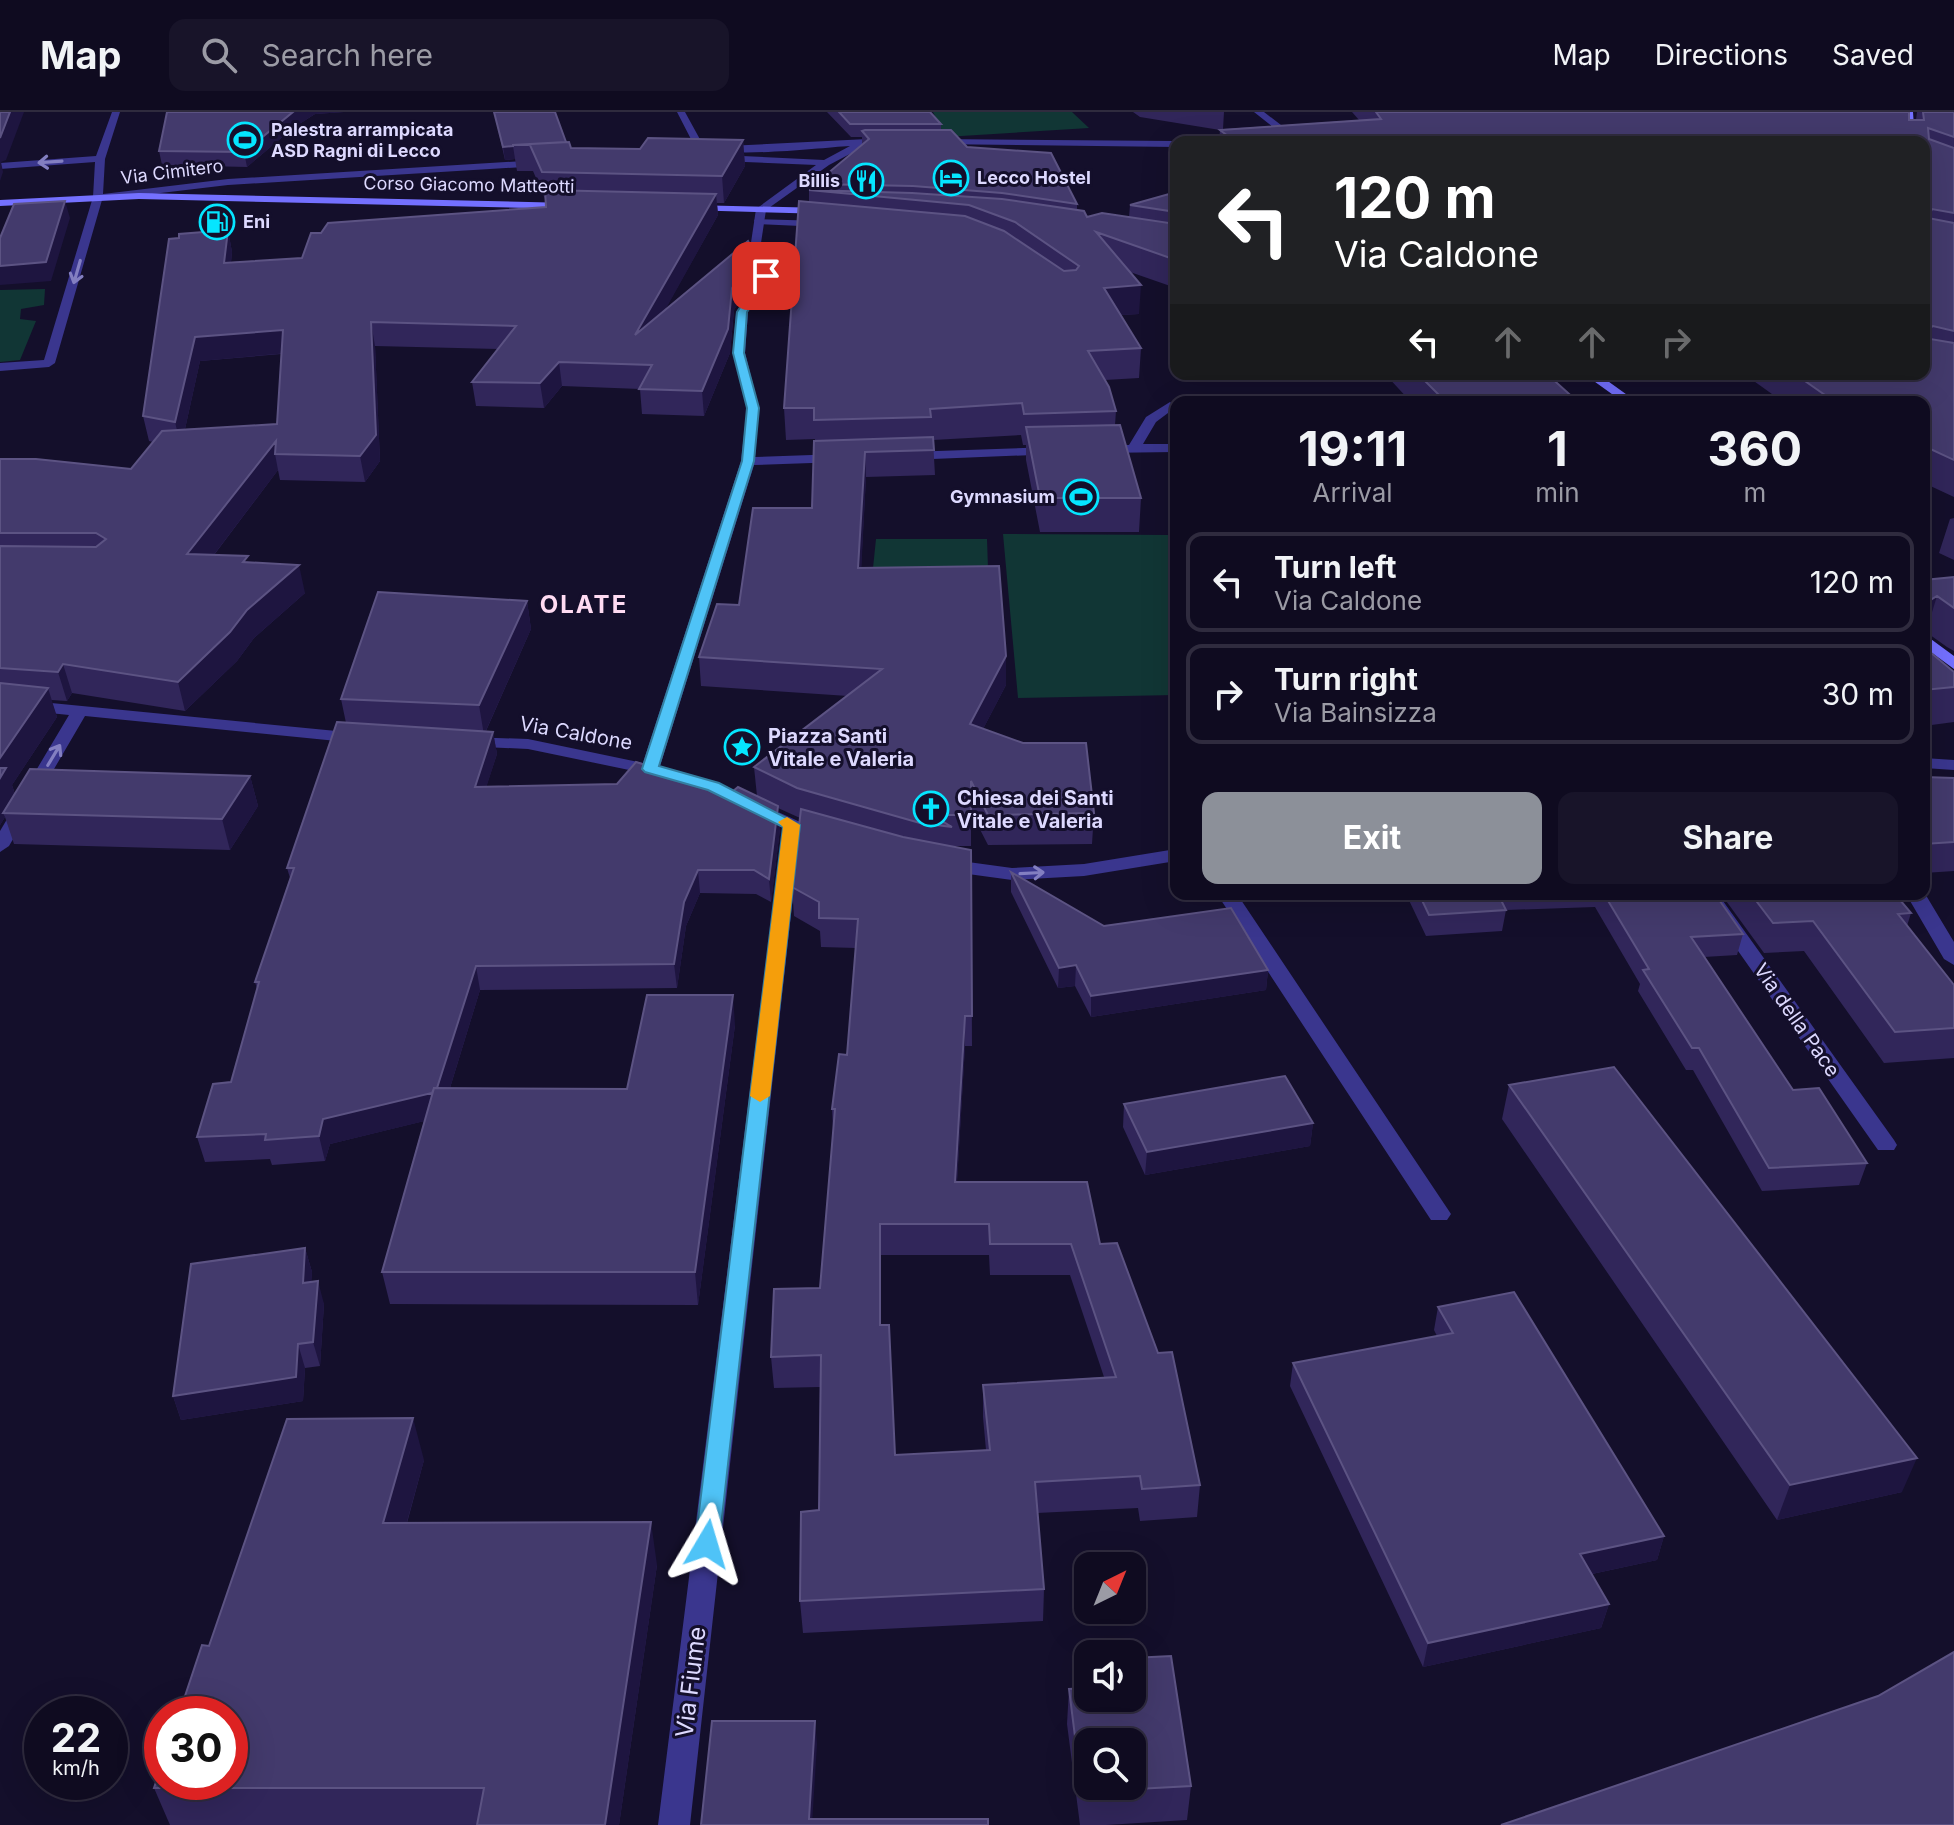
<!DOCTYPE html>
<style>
body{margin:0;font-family:Inter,sans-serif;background:#181429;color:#f1f3f6;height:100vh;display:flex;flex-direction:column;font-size:30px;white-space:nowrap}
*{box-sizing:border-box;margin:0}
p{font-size:26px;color:#9b9ba5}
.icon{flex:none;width:44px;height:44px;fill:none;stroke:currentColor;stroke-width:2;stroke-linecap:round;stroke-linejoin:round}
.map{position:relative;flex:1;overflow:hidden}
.details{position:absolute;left:1170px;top:284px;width:760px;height:504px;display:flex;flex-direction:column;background:#0f0b20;border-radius:16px;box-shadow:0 8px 32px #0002,0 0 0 2px #2f2b3e}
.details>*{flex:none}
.banner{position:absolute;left:1170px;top:24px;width:760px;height:244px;border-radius:16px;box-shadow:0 8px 32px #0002,0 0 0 2px #2f2b3e;background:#202124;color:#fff;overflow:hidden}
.needle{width:52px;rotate:43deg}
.buttons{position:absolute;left:1074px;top:1440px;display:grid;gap:16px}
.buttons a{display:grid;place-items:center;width:72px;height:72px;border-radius:16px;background:#0f0b20;box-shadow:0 8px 32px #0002,0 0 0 2px #2f2b3e;font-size:40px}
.speed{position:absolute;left:24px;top:1584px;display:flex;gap:16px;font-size:40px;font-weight:700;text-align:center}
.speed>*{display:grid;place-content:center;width:104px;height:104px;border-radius:50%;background:#0f0b20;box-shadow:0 8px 32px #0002,0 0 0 2px #2f2b3e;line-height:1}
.speed small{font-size:20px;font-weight:400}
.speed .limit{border:12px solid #d22;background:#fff;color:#111}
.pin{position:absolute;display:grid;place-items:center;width:68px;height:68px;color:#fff;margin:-34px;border-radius:16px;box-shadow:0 4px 12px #0006}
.me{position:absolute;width:88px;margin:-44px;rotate:7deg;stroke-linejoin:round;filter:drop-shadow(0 0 6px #0008)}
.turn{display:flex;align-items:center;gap:28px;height:168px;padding:0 32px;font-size:36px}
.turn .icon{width:104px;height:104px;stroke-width:2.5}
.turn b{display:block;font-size:56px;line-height:68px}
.lanes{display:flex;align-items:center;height:76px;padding:0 32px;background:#0003;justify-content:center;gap:40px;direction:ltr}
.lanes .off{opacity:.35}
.eta{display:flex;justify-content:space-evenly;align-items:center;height:136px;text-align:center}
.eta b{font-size:48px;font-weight:700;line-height:56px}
.cta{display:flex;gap:16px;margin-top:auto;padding:16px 32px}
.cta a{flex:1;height:92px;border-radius:16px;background:#8c9099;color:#fff;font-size:32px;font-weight:700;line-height:92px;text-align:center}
.cta a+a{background:#181429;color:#f1f3f6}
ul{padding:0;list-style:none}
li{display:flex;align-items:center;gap:24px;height:100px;margin:0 16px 12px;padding:0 16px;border:4px solid #2f2b3e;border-radius:16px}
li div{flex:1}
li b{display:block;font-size:30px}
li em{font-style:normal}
header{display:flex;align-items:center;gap:48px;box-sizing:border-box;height:112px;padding:0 40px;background:#0f0b20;border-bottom:2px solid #2f2b3e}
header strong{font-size:38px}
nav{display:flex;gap:44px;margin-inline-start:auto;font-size:28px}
.search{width:560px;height:72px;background:#181429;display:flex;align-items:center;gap:20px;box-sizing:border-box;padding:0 28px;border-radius:16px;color:#9b9ba5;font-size:30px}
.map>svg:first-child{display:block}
</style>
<header>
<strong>Map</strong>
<div class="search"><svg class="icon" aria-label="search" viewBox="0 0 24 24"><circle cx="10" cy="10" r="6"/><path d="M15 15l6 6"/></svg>Search here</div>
<nav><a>Map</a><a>Directions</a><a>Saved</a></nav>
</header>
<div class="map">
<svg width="1954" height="1713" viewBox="0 0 1954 1713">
<rect width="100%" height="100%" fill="#140f2b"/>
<path fill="#113635" d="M933,0H1072L1089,16L945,25Z
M45,177L44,193L21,197L20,207L36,209L20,248L0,250V178Z
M1003,422L1169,423L1176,469V583L1018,586Z
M876,427H987L988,456H873Z"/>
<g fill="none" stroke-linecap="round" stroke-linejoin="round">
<path fill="#3a368e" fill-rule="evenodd" d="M755,107L823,109L828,112L823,115L759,112L754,109Z"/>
<path fill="#3a368e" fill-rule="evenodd" d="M112,0H120L105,47L103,82L228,67L540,48L545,51L540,54L228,73L102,88L55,251L49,255L0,259V251L44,248L93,85L95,50L0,57V51L96,44Z
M677,0H685L702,31L727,34L888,26L893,29L865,34L829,53L766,98L759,144L772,164L748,200L745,241L759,296L755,345L840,342L847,346L840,350L754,353L660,654L667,659L664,663L658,664L528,637L463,634L460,630L463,626L469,625L528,627L643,651L741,349L747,296L733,241L736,200L760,164L749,144L756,97L816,53L720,49L715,46L720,43L824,48L850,34C816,36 721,48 694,33Z
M1254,0H1264L1303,30H1292Z
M1250,25L1247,30H1197L1202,27Z
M936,27L1176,29L1179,30H1176V35L933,32Z
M1170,290L1176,295L1156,310L1143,332H1176V340L1100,341L1093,337L1100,333H1129L1146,305Z
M1052,335L1057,336V342L908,348L901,344L908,340Z
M0,586L357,621L366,626L357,631L85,604L9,734L0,740V719L69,603L0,596Z
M1924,646L1954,648V658L1924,656Z
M756,690L798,709L828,718L831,722L822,727L800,721L690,1713H658L783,715L750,699L747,695Z
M1176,737V749L1084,764L1012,768L946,759L937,753L946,747L1012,756L1084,752Z
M1924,780L1954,830V853L1944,847L1906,782Z
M1217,782H1237L1447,1096L1451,1102L1447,1108H1431Z
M1698,782H1718L1894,1028L1897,1033L1894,1038H1878Z"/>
<path fill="#7470ff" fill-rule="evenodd" d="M1905,0H1913L1915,30H1905Z
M139,81L570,91L575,94L570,97L139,87L0,94V88Z
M690,93L826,96L831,99L826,102L686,98V94Z
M1584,262H1598L1637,290H1623Z
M1924,522L1954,544V557L1924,535Z"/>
</g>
<path fill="#31265a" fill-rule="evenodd" d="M167,0H344L315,2L293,16L247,55L162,53L159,39Z
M494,0L566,30L571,36L640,37L743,28L745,54L724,91H717L718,103L664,199L756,164L734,198L730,241L704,304L642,302L640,277L562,274L544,296L476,294L472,270L498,237L375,234L380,349L365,370L280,368L278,358L214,443L249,450L305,481L254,526L237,549L185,599L72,581L67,589L51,588L57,605L12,673L15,682L250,664L258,694L230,738L14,732L5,705L0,713V347L131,357L153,330L149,329L143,304L228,118L232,140L231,150L302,146L321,121L546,95L545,87L533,59H517L515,47L505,48ZM281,242L277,312L185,317L200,249Z
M827,0H930L941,12V18L967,35L1077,92V98L1087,105H1129L1130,93L1176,80V176L1130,160L1139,202L1121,203L1141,236L1139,266L1105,268L1116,299L1115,313L1141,386L1139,420H1040L1026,348V333H1023L1021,323L933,328L935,363L866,365L861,456L1006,544V573L983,617L1094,701L1092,732L988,733L971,700V734H952L971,738L972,934H965L957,1070L1100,1132L1200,1373L1197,1405L1140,1409L1138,1396L1037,1401L1044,1477L1043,1509L803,1521L800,1489L819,1398L820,1275L774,1276L771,1245L820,1176L833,1017L832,997L847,943L856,836L821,835L820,819L794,804L792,775L800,706L778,696L780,717L771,790L756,782L700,781L686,814L677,876L480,878L450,976L627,977L735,913L698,1193L390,1192L382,1160L424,1009L330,1032L325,1049L272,1053L270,1047L205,1050L197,1025L231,970L257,877L255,870L290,766L287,756L346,611L341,587L527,489L531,517L486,619L493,620L497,642L486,675L732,680L757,684L754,655L848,584L701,574L699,545L812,396L815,327L786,328L784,296L809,90V78L815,79V72L862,33V25H851ZM881,1143H989L990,1163H1070L1104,1265L983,1273V1305L986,1338L895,1343L881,1213Z
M1133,0H1224L1223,17L1359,8L1352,0H1909V8H1916L1917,0H1954V385L1924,371V290H1783L1744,262H1924V30H1219L1220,18L1140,5Z
M1385,262H1547L1578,290H1411Z
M1954,406V448L1939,441L1950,407Z
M1954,465V539L1947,535L1926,520L1924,521V468Z
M1924,535L1954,560V610L1924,614Z
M1924,665L1954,666V759L1924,761Z
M1011,760L1104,814L1268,858L1266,878L1091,905L1075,874L1058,876L1011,780Z
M1406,782H1715L1743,822L1737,843L1704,845L1793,978L1867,1051L1859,1073L1762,1079L1693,958H1686L1638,879L1640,872L1595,795L1506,798L1502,819L1426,824Z
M1725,782H1895L1911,801L1907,814L1954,873V946L1884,951L1804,839L1764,841L1724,786Z
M1509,973L1902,1380L1777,1408L1502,1007Z
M1124,992L1313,1011L1310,1034L1145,1063L1123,1015Z
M305,1136L312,1160L311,1170L324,1192L320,1254L305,1256L303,1289L181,1308L173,1284Z
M1438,1195L1664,1424L1657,1448L1592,1462L1609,1492L1601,1516L1423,1555L1290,1274L1293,1251L1437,1224L1434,1218Z
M424,1348L407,1411L657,1453L619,1713H170L154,1676L209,1534Z
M1069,1577L1191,1674L1187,1708L1106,1713H1080L1067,1612Z"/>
<path fill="#1e1540" d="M10,0H24L6,48L1,50L3,60L0,69V26Z
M293,0H344L315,2L293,16L247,55L244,40Z
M743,28L745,54L724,91L722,64Z
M513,34L515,47L505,48L503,35Z
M716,82L718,103L638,247L635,223Z
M65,89L70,106L51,169L0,173V154Z
M228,118L232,140L229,173L224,151Z
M755,142L756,164L734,198L730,241L704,304L702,279L732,176Z
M1141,173L1139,202L1103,204L1104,176Z
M371,210L375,234L380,349L365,370L360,344Z
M283,218L288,241L200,249L181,335L175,310L195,225Z
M559,250L562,274L544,296L540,271Z
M276,329L275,342L278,358L194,469L187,442Z
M865,340L866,365L860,483L858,456Z
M299,453L305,481L254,526L237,549L185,599L178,570L247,498Z
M1937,484L1926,520L1924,521V513L1932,487Z
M527,489L531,517L484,623L479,593Z
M1006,544V573L970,642V612Z
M63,552L72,581L67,589L58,560Z
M48,576L57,605L12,673L16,686L3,701L5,705L0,713V646Z
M493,620L497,642L479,698L475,675Z
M250,664L258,694L230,738L222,707Z
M778,694L780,717L771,790L769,767Z
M698,758L700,781L686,814L677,876L674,852L684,790Z
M1076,853L1075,874L1058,876L1059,856Z
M476,854L480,878L441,1005L330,1032L325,1049L319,1024L323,1007Z
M1268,858L1266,878L1091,905V884Z
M733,883L735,913L698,1193L695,1160Z
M965,904V934L955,1101V1070Z
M1313,1011L1310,1034L1145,1063L1147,1040Z
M880,1112L881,1143V1245L880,1213Z
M305,1136L312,1160L310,1194L303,1171Z
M318,1169L324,1192L320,1254L313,1230Z
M298,1232L305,1256L303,1289L181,1308L173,1284Z
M413,1306L424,1348L395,1453L383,1411Z
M1917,1346L1902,1380L1777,1408L1790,1373Z
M651,1410L657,1453L619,1713H605Z
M1664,1424L1657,1448L1573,1466L1580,1442Z
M1609,1492L1601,1516L1423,1555L1428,1531Z
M815,1609L817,1632L812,1713L809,1707Z"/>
<path fill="#433a6c" stroke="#5c5383" stroke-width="2" fill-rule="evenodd" d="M0,0H10L0,26Z
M167,0H293L244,40L159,39Z
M494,0H555L566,30L513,33V34L503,35Z
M839,0H930L941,12H850Z
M1376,0H1909V8H1924L1923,0H1954V25L1928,16L1929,27L1954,36V101L1932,97L1928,106L1954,111V219L1933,214L1929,217L1930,227L1954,231V348L1924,334V290H1835L1795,262H1924V30H1236L1220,18L1381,7Z
M865,18H951L967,35L1051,41L1077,92L1002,81L913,74L815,72L869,27L862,19Z
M648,26L743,28L722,64L542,60L530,33H513L569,30L571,36L640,37Z
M545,78L716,82L635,223L748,129L755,142L732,176L728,217L702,279L639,277L652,253L559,250L540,271L472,270L516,214L371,210L376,323L360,344L275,342L276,329L187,442L248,444L243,450L299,453L247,498L230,520L178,570L63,552L58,560L0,556V434L96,435L106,427L96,421H0V347H36L131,357L162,319L277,312L283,218L195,225L175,310L143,304L169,127L179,126V122L228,118L224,151L302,146L311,121H321L328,111L546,95Z
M809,78L912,81L1002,87L1084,99L1087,105L1102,101L1176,112V148L1096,120L1141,173L1104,176L1141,236L1088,239L1109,275L1116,299L1024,302L1022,291L930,297L931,305L814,308V296H784L799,89L965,104L1004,119L1064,159L1076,158L1079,154L1015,110L969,93Z
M1176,80V100L1130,93Z
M65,89L46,150L0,154V126L14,92Z
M1418,262H1547L1578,290H1446Z
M1120,313L1141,386H1040L1026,315Z
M933,325L934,338L865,340L858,456L999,454L1006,544L970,612L1023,631H1086L1094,701L988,703L971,669V703H932L952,715L920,711L797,676L754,655L882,557L699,545L717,492L739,493L753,396H812L814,329Z
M1954,465V496L1937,484L1932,487L1924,483V468Z
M378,480L527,489L479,593L341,587Z
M1924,535L1954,560V575L1924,578Z
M0,571L48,576L0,646Z
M337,610L493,620L475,675L617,672L636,650L732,680L738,675L778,694L769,767L754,758H698L684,790L674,852L476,854L437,976H434L432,981L323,1007L319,1024L265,1028L266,1022L197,1025L213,972L231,970L259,870H255L294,756H287Z
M0,656H6L0,666Z
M30,657L250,664L222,707L3,701Z
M1924,665L1954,666V730L1924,732Z
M801,697L903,725L971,738L972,904H965L955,1070H1087L1100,1132L1117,1131L1158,1241L1172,1240L1200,1373L1142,1377L1140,1364L1035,1370L1044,1477L800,1489L801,1400L819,1398L821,1243L771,1245L774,1177L820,1176L835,997H832L839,942L847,943L858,807L819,806V790L792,775ZM880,1112H989L990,1132H1071L1116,1265L983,1273L990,1338L895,1343L889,1213H880Z
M1011,760L1104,814L1231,796L1268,858L1091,884L1076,853L1059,856Z
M1419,782H1498L1506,798L1429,803Z
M1604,782H1715L1743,822L1691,825L1793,978L1819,976L1867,1051L1769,1056L1699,936H1692L1643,858L1649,857Z
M1751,782H1895L1911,801L1898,802L1954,873V916L1895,920L1813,809L1773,811Z
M647,883H733L695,1160H382L434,976L627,977Z
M1614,955L1917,1346L1790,1373L1509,973Z
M1285,964L1313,1011L1147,1040L1124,992Z
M305,1136L303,1171L318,1169L313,1230L298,1232L296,1265L173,1284L191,1152Z
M1514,1180L1664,1424L1580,1442L1609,1492L1428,1531L1293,1251L1453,1221L1438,1195Z
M413,1306L383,1411L651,1410L605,1713H477L484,1676H154L162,1652V1670H230V1602H179L202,1533L209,1534L287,1307Z
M1954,1540V1713H1501L1878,1584Z
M1171,1544L1191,1674L1082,1680L1069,1577L1088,1576V1586H1132V1546ZM1088,1630H1132V1674H1088Z
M712,1609H815L809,1707H988V1713H701Z"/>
<defs><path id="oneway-shaft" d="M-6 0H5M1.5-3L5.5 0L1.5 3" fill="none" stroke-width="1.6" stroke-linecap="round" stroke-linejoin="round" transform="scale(2)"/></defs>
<g stroke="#837fc1">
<use href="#oneway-shaft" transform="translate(50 50) rotate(176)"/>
<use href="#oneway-shaft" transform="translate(77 160) rotate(106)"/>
<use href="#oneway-shaft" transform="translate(54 643) rotate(-59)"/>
<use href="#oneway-shaft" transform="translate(1032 761) rotate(-3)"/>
</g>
<path fill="#4fc3f7" stroke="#337fa1" stroke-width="2" d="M762,162L771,164L747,200L744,241L759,296L754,349L659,654L719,671L800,713L719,1432L716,1439L707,1442L698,1439L695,1432L783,715L708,678L645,660L642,657L742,349L747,296L733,241L737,200Z"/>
<path fill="#f59e0b" d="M787,705L800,713L770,984L760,990L750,984L783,715L778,710Z"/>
<defs>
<g id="stadium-ring" transform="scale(1.8)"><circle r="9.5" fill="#140f2b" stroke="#05e5ff" stroke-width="1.5"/><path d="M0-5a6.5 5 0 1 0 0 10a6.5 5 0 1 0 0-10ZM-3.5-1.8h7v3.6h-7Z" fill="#05e5ff"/></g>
<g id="hotel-ring" transform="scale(1.8)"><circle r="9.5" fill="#140f2b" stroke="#05e5ff" stroke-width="1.5"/><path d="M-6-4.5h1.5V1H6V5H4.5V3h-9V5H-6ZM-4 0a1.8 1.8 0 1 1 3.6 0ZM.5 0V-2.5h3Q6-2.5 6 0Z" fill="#05e5ff"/></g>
<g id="restaurant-ring" transform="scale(1.8)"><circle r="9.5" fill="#140f2b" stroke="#05e5ff" stroke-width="1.5"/><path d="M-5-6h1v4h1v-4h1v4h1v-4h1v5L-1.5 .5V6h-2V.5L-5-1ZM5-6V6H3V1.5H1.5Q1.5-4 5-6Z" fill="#05e5ff"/></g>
<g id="fuel-ring" transform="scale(1.8)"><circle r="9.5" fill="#140f2b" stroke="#05e5ff" stroke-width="1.5"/><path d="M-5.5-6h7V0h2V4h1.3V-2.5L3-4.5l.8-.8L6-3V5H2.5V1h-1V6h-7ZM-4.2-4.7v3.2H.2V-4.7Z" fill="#05e5ff"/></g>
<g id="sight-ring" transform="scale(1.8)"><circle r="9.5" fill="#140f2b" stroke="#05e5ff" stroke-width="1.5"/><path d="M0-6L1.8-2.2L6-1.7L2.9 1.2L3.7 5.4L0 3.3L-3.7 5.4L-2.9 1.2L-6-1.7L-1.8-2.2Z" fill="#05e5ff"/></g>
<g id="church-ring" transform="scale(1.8)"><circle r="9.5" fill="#140f2b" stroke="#05e5ff" stroke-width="1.5"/><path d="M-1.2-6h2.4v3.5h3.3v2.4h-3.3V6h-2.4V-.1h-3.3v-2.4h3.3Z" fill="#05e5ff"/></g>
</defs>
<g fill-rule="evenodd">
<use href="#stadium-ring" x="245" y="28"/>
<use href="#hotel-ring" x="951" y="66"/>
<use href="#restaurant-ring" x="866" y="69"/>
<use href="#fuel-ring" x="217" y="110"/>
<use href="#stadium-ring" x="1081" y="385"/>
<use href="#sight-ring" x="742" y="635"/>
<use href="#church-ring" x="931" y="697"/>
</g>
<g text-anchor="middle" stroke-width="6" stroke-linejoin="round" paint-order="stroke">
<g font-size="18" font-weight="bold" fill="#ddd9ff" stroke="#140f2b" text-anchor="start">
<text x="271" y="24">Palestra arrampicata<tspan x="271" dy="21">ASD Ragni di Lecco</tspan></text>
<text x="977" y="72">Lecco Hostel</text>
<text x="840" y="75" text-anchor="end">Billis</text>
<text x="243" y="116">Eni</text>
<text x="1055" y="391" text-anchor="end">Gymnasium</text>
</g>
<g font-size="18" fill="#ddd9ff" stroke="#140f2b">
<text transform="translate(172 60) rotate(-7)" y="6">Via Cimitero</text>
<text transform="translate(469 73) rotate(1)" y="6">Corso Giacomo Matteotti</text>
</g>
<g font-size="20" fill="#ddd9ff" stroke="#140f2b">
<text transform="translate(576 621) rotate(10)" y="7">Via Caldone</text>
<text transform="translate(1797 908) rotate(55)" y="7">Via della Pace</text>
</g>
<g font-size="20" font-weight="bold" fill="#ddd9ff" stroke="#140f2b" text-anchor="start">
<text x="768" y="631">Piazza Santi<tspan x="768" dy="23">Vitale e Valeria</tspan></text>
<text x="957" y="693">Chiesa dei Santi<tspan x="957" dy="23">Vitale e Valeria</tspan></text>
</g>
<g font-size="24" font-weight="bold" letter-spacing="2" fill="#ffdbf2" stroke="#140f2b">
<text x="584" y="501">OLATE</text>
</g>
<g font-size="24" fill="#ddd9ff" stroke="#140f2b">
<text transform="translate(691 1570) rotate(-83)" y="8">Via Fiume</text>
</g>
</g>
</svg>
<div class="buttons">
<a><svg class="needle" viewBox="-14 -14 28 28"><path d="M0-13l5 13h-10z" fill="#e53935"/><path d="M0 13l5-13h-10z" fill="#9b9ba5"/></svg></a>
<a><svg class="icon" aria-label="sound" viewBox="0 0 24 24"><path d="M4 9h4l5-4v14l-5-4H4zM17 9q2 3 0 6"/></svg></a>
<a><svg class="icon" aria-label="search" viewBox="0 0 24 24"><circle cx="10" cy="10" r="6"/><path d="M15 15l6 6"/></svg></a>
</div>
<div class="speed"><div>22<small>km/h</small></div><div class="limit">30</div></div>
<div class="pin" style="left:766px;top:164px;background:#d93025"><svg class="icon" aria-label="arrive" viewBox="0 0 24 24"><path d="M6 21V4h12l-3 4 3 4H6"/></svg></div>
<svg class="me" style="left:707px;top:1432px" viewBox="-20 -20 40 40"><path d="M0-17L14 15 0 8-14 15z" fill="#4fc3f7" stroke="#fff" stroke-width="4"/></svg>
<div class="banner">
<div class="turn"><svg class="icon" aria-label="left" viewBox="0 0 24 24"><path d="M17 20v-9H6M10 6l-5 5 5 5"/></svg><div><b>120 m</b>Via Caldone</div></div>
<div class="lanes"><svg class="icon" aria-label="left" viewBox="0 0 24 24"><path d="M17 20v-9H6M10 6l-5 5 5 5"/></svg><svg class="icon off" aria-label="ahead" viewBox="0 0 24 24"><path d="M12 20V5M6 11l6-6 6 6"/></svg><svg class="icon off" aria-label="ahead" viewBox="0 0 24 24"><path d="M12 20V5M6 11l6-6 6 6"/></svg><svg class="icon off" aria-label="right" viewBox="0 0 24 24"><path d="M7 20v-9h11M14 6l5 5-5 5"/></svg></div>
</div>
<section class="details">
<div class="eta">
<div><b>19:11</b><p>Arrival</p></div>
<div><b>1</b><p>min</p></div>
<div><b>360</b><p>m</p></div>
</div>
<ul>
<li><svg class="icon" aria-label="left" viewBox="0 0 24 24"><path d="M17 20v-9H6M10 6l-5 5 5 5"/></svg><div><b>Turn left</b><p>Via Caldone</p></div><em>120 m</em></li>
<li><svg class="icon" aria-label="right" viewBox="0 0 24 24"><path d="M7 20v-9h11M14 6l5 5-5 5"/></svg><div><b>Turn right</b><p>Via Bainsizza</p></div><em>30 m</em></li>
</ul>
<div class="cta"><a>Exit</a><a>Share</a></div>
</section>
</div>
